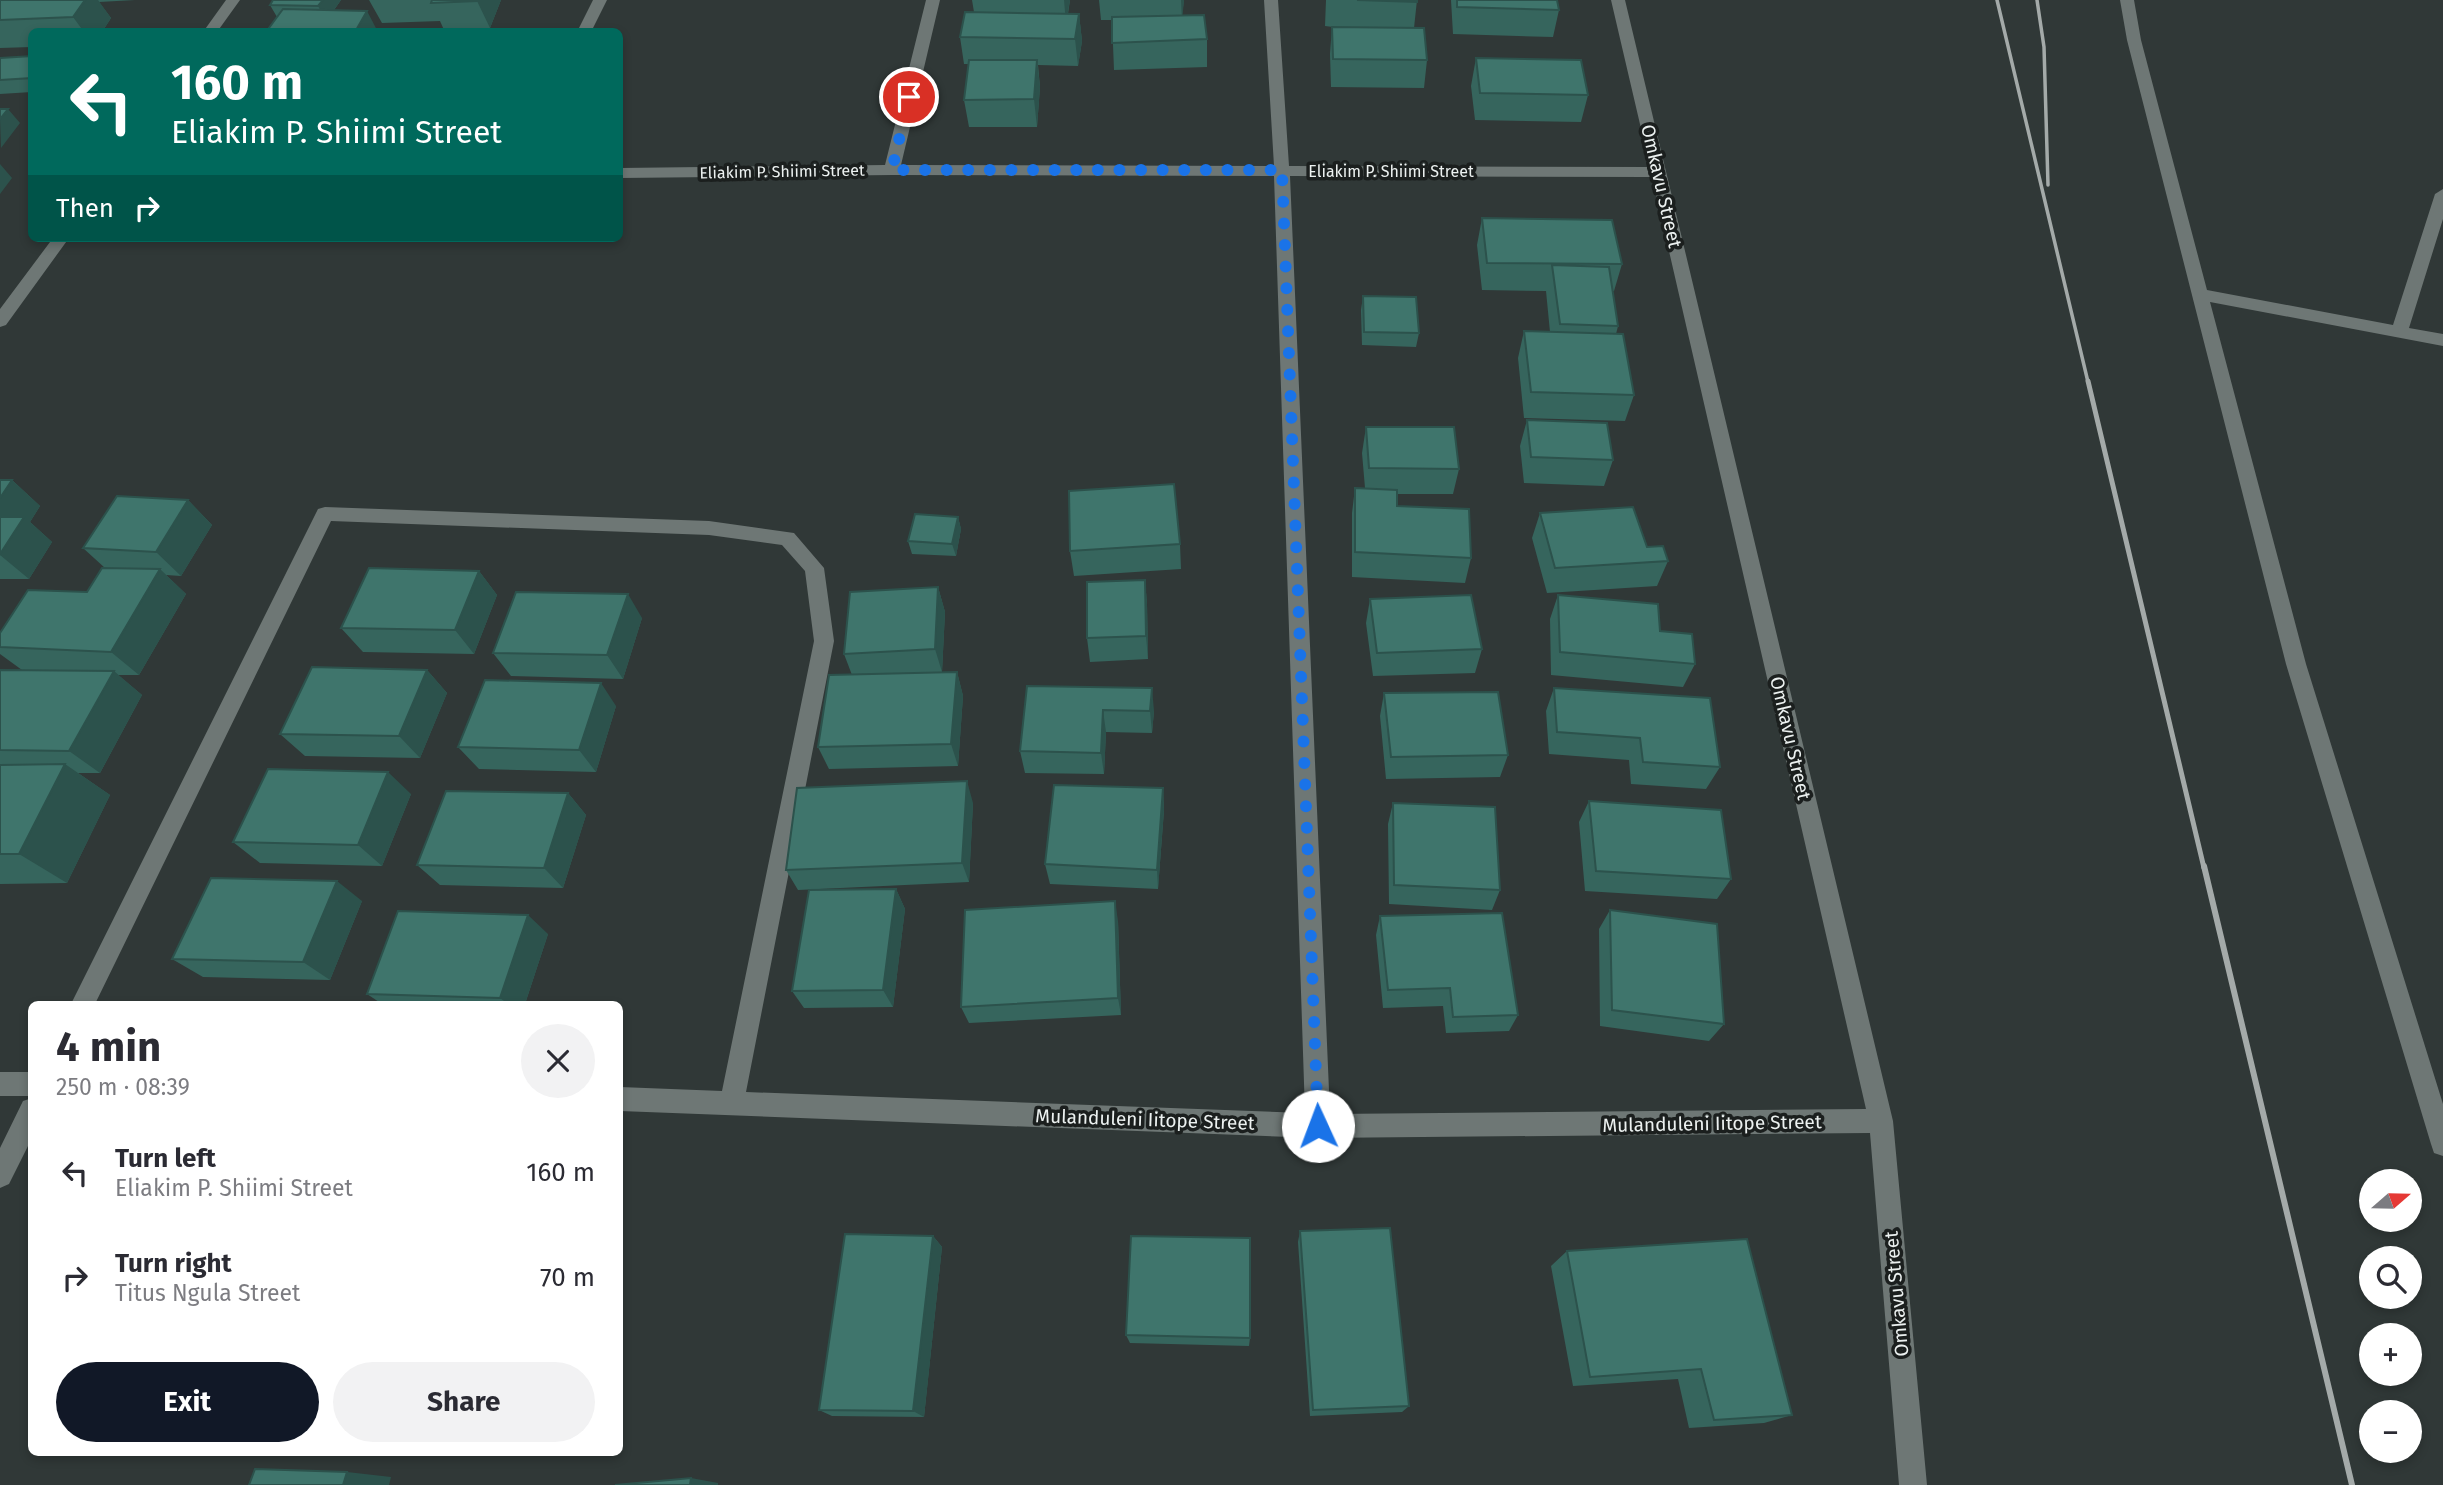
<!DOCTYPE html>
<meta charset="utf-8">
<style>
body{margin:0;font-family:"Fira Sans",sans-serif;background:#f2f2f3;color:#2b2b33;height:100vh;display:flex;flex-direction:column;font-size:26px;white-space:nowrap}
*{box-sizing:border-box;margin:0}
p{font-size:23px;color:#7c7c81}
.icon{flex:none;width:38px;height:38px;fill:none;stroke:currentColor;stroke-width:2;stroke-linecap:round;stroke-linejoin:round}
.map{position:relative;flex:1;overflow:hidden}
.sheet{position:absolute;left:28px;top:1001px;width:595px;height:455px;display:flex;flex-direction:column;background:#fff;border-radius:10px;box-shadow:0 4px 10px #0003}
.sheet>*{flex:none}
.guide{position:absolute;left:28px;top:28px;width:595px;height:214px;border-radius:10px;box-shadow:0 4px 10px #0003;background:#00695c;color:#fff;overflow:hidden}
.needle{width:46px;rotate:70deg}
.buttons{position:absolute;left:2359px;top:1169px;display:grid;gap:14px}
.buttons a{display:grid;place-items:center;width:63px;height:63px;border-radius:50%;background:#fff;box-shadow:0 4px 10px #0003;font-size:35px}
.pin{position:absolute;display:grid;place-items:center;width:60px;height:60px;color:#fff;margin:-30px;border:4px solid #fff;border-radius:50%;box-shadow:0 2px 7px #0007}
.me{position:absolute;width:77px;margin:-38px;rotate:358deg;stroke-linejoin:round;filter:drop-shadow(0 0 5px #0008)}
.turn{display:flex;align-items:center;gap:24px;height:147px;padding:0 28px;font-size:32px}
.turn .icon{width:91px;height:91px;stroke-width:2.5}
.turn b{display:block;font-size:49px;line-height:60px}
.then{display:flex;align-items:center;height:66px;padding:0 28px;background:#0003;gap:14px;font-size:26px}
.round{display:grid;place-items:center;flex:none;width:74px;height:74px;border-radius:37px;background:#f2f2f3}
.overview{display:flex;align-items:center;justify-content:space-between;height:119px;padding:0 28px}
h1{font-size:42px;font-weight:700;line-height:52px}
.button{display:flex;gap:14px;margin-top:auto;padding:14px 28px}
.button a{flex:1;height:80px;border-radius:42px;background:#111827;color:#fff;font-size:28px;font-weight:700;line-height:80px;text-align:center}
.button a+a{background:#f2f2f3;color:#2b2b33}
ul{padding:0;list-style:none}
li{display:flex;align-items:center;gap:21px;height:105px;padding:0 28px}
li div{flex:1}
li b{display:block;font-size:26px}
li em{font-style:normal}
.map>svg:first-child{display:block}
</style>
<div class="map">
<svg width="2443" height="1485" viewBox="0 0 2443 1485">
<rect width="100%" height="100%" fill="#303837"/>
<g fill="none" stroke-linecap="round" stroke-linejoin="round">
<path fill="#6e7775" fill-rule="evenodd" d="M226,0H240L217,32H203Z
M593,0H607L591,32H577Z
M926,0H940L901,165L1274,166L1264,0H1278L1289,166L1650,167L1611,0H1625L1893,1121L1927,1485H1899L1870,1133L1318,1138L620,1111V1087L722,1091L814,641L805,571L782,545L709,535L331,521L95,1004H71L318,509L325,507L709,521L794,533L824,568L834,641L746,1092L1305,1113L1274,176L892,175L620,178V168L885,165ZM1290,176L1652,177L1866,1109L1330,1114Z
M2120,0H2134L2141,40L2207,290L2393,325L2435,194L2443,189V219L2409,328L2443,334V346L2210,302L2306,664L2443,1104V1156L2434,1153L2431,1144L2286,664L2127,40Z
M53,238H69L6,325L0,327V309Z
M0,1072H32V1096H0Z
M32,1098V1138L9,1184L0,1188V1148L23,1101Z"/>
<path stroke="#a4aaa9" stroke-width="3.5" d="M1997,0L2088,382
M2037,0L2044,47L2048,185"/>
<path stroke="#a4aaa9" stroke-width="5" d="M2088,381L2204,868"/>
<path stroke="#a4aaa9" stroke-width="6" d="M2204,866L2352,1485"/>
</g>
<path fill="#36655d" d="M0,0H135L99,2L111,18L102,32H32V47L0,48Z
M341,0L334,10L277,17L270,5Z
M369,0H501L490,28L444,30L440,21L382,23Z
M972,0H1070L1068,14H1079L1082,41L1078,66L1038,65L1040,87L1037,127H969L964,100L969,64H964L960,37L974,12Z
M1099,0H1184L1182,15L1207,39V67L1114,70L1112,20H1101Z
M1326,0H1417L1414,28L1427,60L1424,88L1331,87L1330,54L1332,27H1333L1325,26Z
M1451,0H1557L1559,10L1553,37L1453,34Z
M32,56V92L0,94V58Z
M1476,58L1588,95L1581,122L1475,120L1471,86Z
M1482,218L1622,264L1614,291H1613L1618,326L1616,334L1634,395L1625,421L1524,418L1518,358L1524,331L1550,332L1546,291L1482,290L1477,245Z
M1363,296L1419,333L1416,347L1362,345L1361,310Z
M1527,420L1613,460L1604,486L1524,483L1520,446Z
M1366,427L1459,469L1453,494H1397V506L1471,558L1465,583L1352,577V513L1355,488H1365L1362,453Z
M0,480H12L40,506L30,522L52,542L29,579H0Z
M188,500L212,525L181,576L166,575L186,594L139,675H118L142,695L100,773H78L110,795L67,883L0,884V670H22L0,654V633L87,592L105,568L83,548Z
M1540,513L1647,547L1668,561L1657,586L1547,593L1532,538Z
M958,517L961,529L956,556L912,554L908,541Z
M1180,544L1181,569L1074,576L1070,551Z
M479,571L497,595L474,654L363,652L341,628Z
M1145,580L1147,604L1148,659L1090,662L1087,638Z
M938,587L945,612L942,672H957L963,696L958,766L829,769L818,747L852,675L844,654Z
M1558,595L1660,631L1695,664L1683,687L1551,675L1550,619Z
M1370,599L1482,649L1475,673L1373,676L1366,623Z
M642,618L623,679L511,676L493,653Z
M427,670L447,693L420,758L305,756L280,734Z
M1027,686L1154,711L1152,733L1106,732L1104,774L1025,773L1020,751Z
M1554,688L1720,767L1706,789L1631,784L1629,760L1549,754L1546,711Z
M1384,693L1508,755L1500,777L1386,779L1380,716Z
M616,706L596,772L479,769L458,747Z
M1163,788L1164,810L1158,889L1050,884L1045,864Z
M568,793L586,815L563,888L440,885L417,865Z
M411,794L382,866L260,863L233,842Z
M1589,801L1731,879L1717,899L1585,891L1579,822Z
M973,803L969,882L798,890L786,870Z
M1393,803L1500,890L1492,910L1389,904L1388,824Z
M896,889L905,909L893,1007L804,1008L792,991Z
M362,901L330,980L203,977L172,959Z
M1610,910L1724,1024L1709,1041L1600,1026L1599,929Z
M1380,916L1518,1015L1509,1031L1446,1033L1443,1006L1383,1008L1376,935Z
M1118,921L1121,1015L969,1023L961,1007Z
M548,934L525,1004H382L367,994Z
M1300,1231L1409,1406L1402,1412L1310,1416L1298,1242Z
M933,1236L942,1247L924,1417L832,1416L819,1410Z
M1567,1251L1792,1415L1764,1423L1689,1428L1678,1379L1573,1386L1551,1266Z
M1126,1335L1250,1338L1249,1346L1130,1343Z"/>
<path fill="#2c524c" d="M85,0H98L111,18L102,32H84L73,17Z
M323,0H341L326,21L318,6Z
M477,0H501L490,28L477,1Z
M1064,0H1070L1066,23Z
M1181,0H1184L1182,22Z
M367,11L378,32H355Z
M1079,14L1082,41L1078,66L1075,39Z
M1037,60L1040,87L1037,127L1034,99Z
M8,109L20,123L1,148L0,119Z
M0,164L12,178L0,194Z
M12,480L40,506L30,522L52,542L29,579L0,555V498Z
M188,500L212,525L181,576L156,552Z
M958,517L961,529L956,556L952,544Z
M160,569L186,594L139,675L111,652Z
M479,571L497,595L474,654L455,630Z
M1145,580L1147,604L1148,659L1146,636Z
M938,587L945,612L942,672L935,649Z
M628,594L642,618L623,679L607,655Z
M427,670L447,693L420,758L399,736Z
M114,671L142,695L100,773L69,751Z
M957,672L963,696L958,766L951,744Z
M601,683L616,706L596,772L579,750Z
M1152,688L1154,711L1152,733L1150,711Z
M1103,710L1106,732L1104,774L1101,753Z
M65,764L110,795L67,883L19,854Z
M388,772L411,794L382,866L358,845Z
M967,781L973,803L969,882L962,863Z
M1163,788L1164,810L1158,889L1157,870Z
M568,793L586,815L563,888L544,868Z
M337,881L362,901L330,980L303,962Z
M896,889L905,909L893,1007L883,990Z
M1115,901L1118,921L1121,1015L1118,998Z
M528,915L548,934L525,1004H508L500,998Z
M933,1236L942,1247L924,1417L913,1411Z
M347,1472L391,1477L389,1485H343Z
M691,1478L718,1483V1485H690Z"/>
<path fill="#3f756c" stroke="#2c524c" stroke-width="2" d="M0,0H85L73,17L0,20Z
M273,0H323L318,6L270,5Z
M432,0H477V1L431,3Z
M1357,0H1417V2Z
M1457,0H1557L1559,10L1457,7Z
M283,9L367,11L355,32H266Z
M965,12L1079,14L1075,39L960,37Z
M1204,15L1207,39L1112,43V17Z
M1332,27L1424,28L1427,60L1333,59Z
M32,56V78L0,80V58Z
M1476,58L1581,60L1588,95L1480,93Z
M969,60H1037L1034,99L964,100Z
M0,109H8L0,119Z
M1482,218L1612,220L1622,264L1487,263Z
M1552,265L1609,267L1618,326L1560,324Z
M1363,296L1416,297L1419,333L1364,332Z
M1524,331L1623,334L1634,395L1531,392Z
M1527,420L1607,423L1613,460L1531,457Z
M1366,427H1454L1459,469L1369,468Z
M0,480H12L0,498Z
M1174,484L1180,544L1070,551L1069,491Z
M1355,488L1397,490V506L1469,509L1471,558L1355,552Z
M117,496L188,500L156,552L83,548Z
M1633,507L1647,547L1663,546L1668,561L1555,568L1540,513Z
M915,514L958,517L952,544L908,541Z
M0,517H24L0,554Z
M102,568L160,569L111,652L0,647V633L28,590L87,592Z
M369,568L479,571L455,630L341,628Z
M1145,580L1146,636L1087,638V582Z
M938,587L935,649L844,654L850,592Z
M516,592L628,594L607,655L493,653Z
M1471,595L1482,649L1377,653L1370,599Z
M1558,595L1658,604L1660,631L1692,634L1695,664L1560,652Z
M312,667L427,670L399,736L280,734Z
M0,670L114,671L69,751L0,750Z
M957,672L951,744L818,747L829,675Z
M485,680L601,683L579,750L458,747Z
M1027,686L1152,688L1150,711L1103,710L1101,753L1020,751Z
M1554,688L1710,698L1720,767L1643,762L1640,738L1557,732Z
M1498,692L1508,755L1391,757L1384,693Z
M65,764L19,854H0V765Z
M268,769L388,772L358,845L233,842Z
M967,781L962,863L786,870L797,788Z
M1054,785L1163,788L1157,870L1045,864Z
M446,791L568,793L544,868L417,865Z
M1589,801L1721,810L1731,879L1596,871Z
M1393,803L1495,807L1500,890L1394,885Z
M211,878L337,881L303,962L172,959Z
M896,889L883,990L792,991L809,890Z
M1115,901L1118,998L961,1007L965,910Z
M1610,910L1717,924L1724,1024L1612,1010Z
M398,911L528,915L500,998L367,994Z
M1502,913L1518,1015L1453,1017L1450,988L1388,990L1380,916Z
M1390,1228L1409,1406L1313,1410L1300,1231Z
M845,1234L933,1236L913,1411L819,1410Z
M1131,1236L1250,1238V1338L1126,1335Z
M1747,1239L1792,1415L1714,1420L1701,1369L1590,1377L1567,1251Z
M255,1469L347,1472L343,1485H249Z
M691,1478L690,1485H615Z"/>
<g fill="none" stroke-linecap="round" stroke-linejoin="round">
<path stroke="#1a73e8" stroke-width="12" stroke-dasharray="0 21.6" d="M909,97L892,170H1282L1318,1126"/>
</g>
<g text-anchor="middle" stroke-width="7" stroke-linejoin="round" paint-order="stroke">
<g font-size="16" fill="#ecf1f0" stroke="#1b1f1e">
<text transform="translate(782 171) rotate(-1)" y="6">Eliakim P. Shiimi Street</text>
<text x="1391" y="177">Eliakim P. Shiimi Street</text>
</g>
<g font-size="19" fill="#ecf1f0" stroke="#1b1f1e">
<text transform="translate(1662 186) rotate(77)" y="7">Omkavu Street</text>
<text transform="translate(1791 738) rotate(77)" y="7">Omkavu Street</text>
<text transform="translate(1145 1119) rotate(2)" y="7">Mulanduleni Iitope Street</text>
<text transform="translate(1712 1123) rotate(-1)" y="7">Mulanduleni Iitope Street</text>
<text transform="translate(1896 1294) rotate(-95)" y="7">Omkavu Street</text>
</g>
</g>
</svg>
<div class="buttons">
<a><svg class="needle" viewBox="-14 -14 28 28"><path d="M0-13l5 13h-10z" fill="#e53935"/><path d="M0 13l5-13h-10z" fill="#7c7c81"/></svg></a>
<a><svg class="icon" aria-label="search" viewBox="0 0 24 24"><circle cx="10" cy="10" r="6"/><path d="M15 15l6 6"/></svg></a>
<a>+</a>
<a>−</a>
</div>
<div class="pin" style="left:909px;top:97px;background:#d93025"><svg class="icon" aria-label="arrive" viewBox="0 0 24 24"><path d="M6 21V4h12l-3 4 3 4H6"/></svg></div>
<svg class="me" style="left:1318px;top:1126px" viewBox="-20 -20 40 40"><circle r="19" fill="#fff"/><path d="M0-13L10 11 0 6-10 11z" fill="#1a73e8"/></svg>
<div class="guide">
<div class="turn"><svg class="icon" aria-label="left" viewBox="0 0 24 24"><path d="M17 20v-9H6M10 6l-5 5 5 5"/></svg><div><b>160 m</b>Eliakim P. Shiimi Street</div></div>
<div class="then">Then<svg class="icon" aria-label="right" viewBox="0 0 24 24"><path d="M7 20v-9h11M14 6l5 5-5 5"/></svg></div>
</div>
<section class="sheet">
<div class="overview"><div><h1>4 min</h1><p>250 m · 08:39</p></div><a class="round"><svg class="icon" aria-label="close" viewBox="0 0 24 24"><path d="M6 6l12 12M18 6L6 18"/></svg></a></div>
<ul>
<li><svg class="icon" aria-label="left" viewBox="0 0 24 24"><path d="M17 20v-9H6M10 6l-5 5 5 5"/></svg><div><b>Turn left</b><p>Eliakim P. Shiimi Street</p></div><em>160 m</em></li>
<li><svg class="icon" aria-label="right" viewBox="0 0 24 24"><path d="M7 20v-9h11M14 6l5 5-5 5"/></svg><div><b>Turn right</b><p>Titus Ngula Street</p></div><em>70 m</em></li>
</ul>
<div class="button"><a>Exit</a><a>Share</a></div>
</section>
</div>
